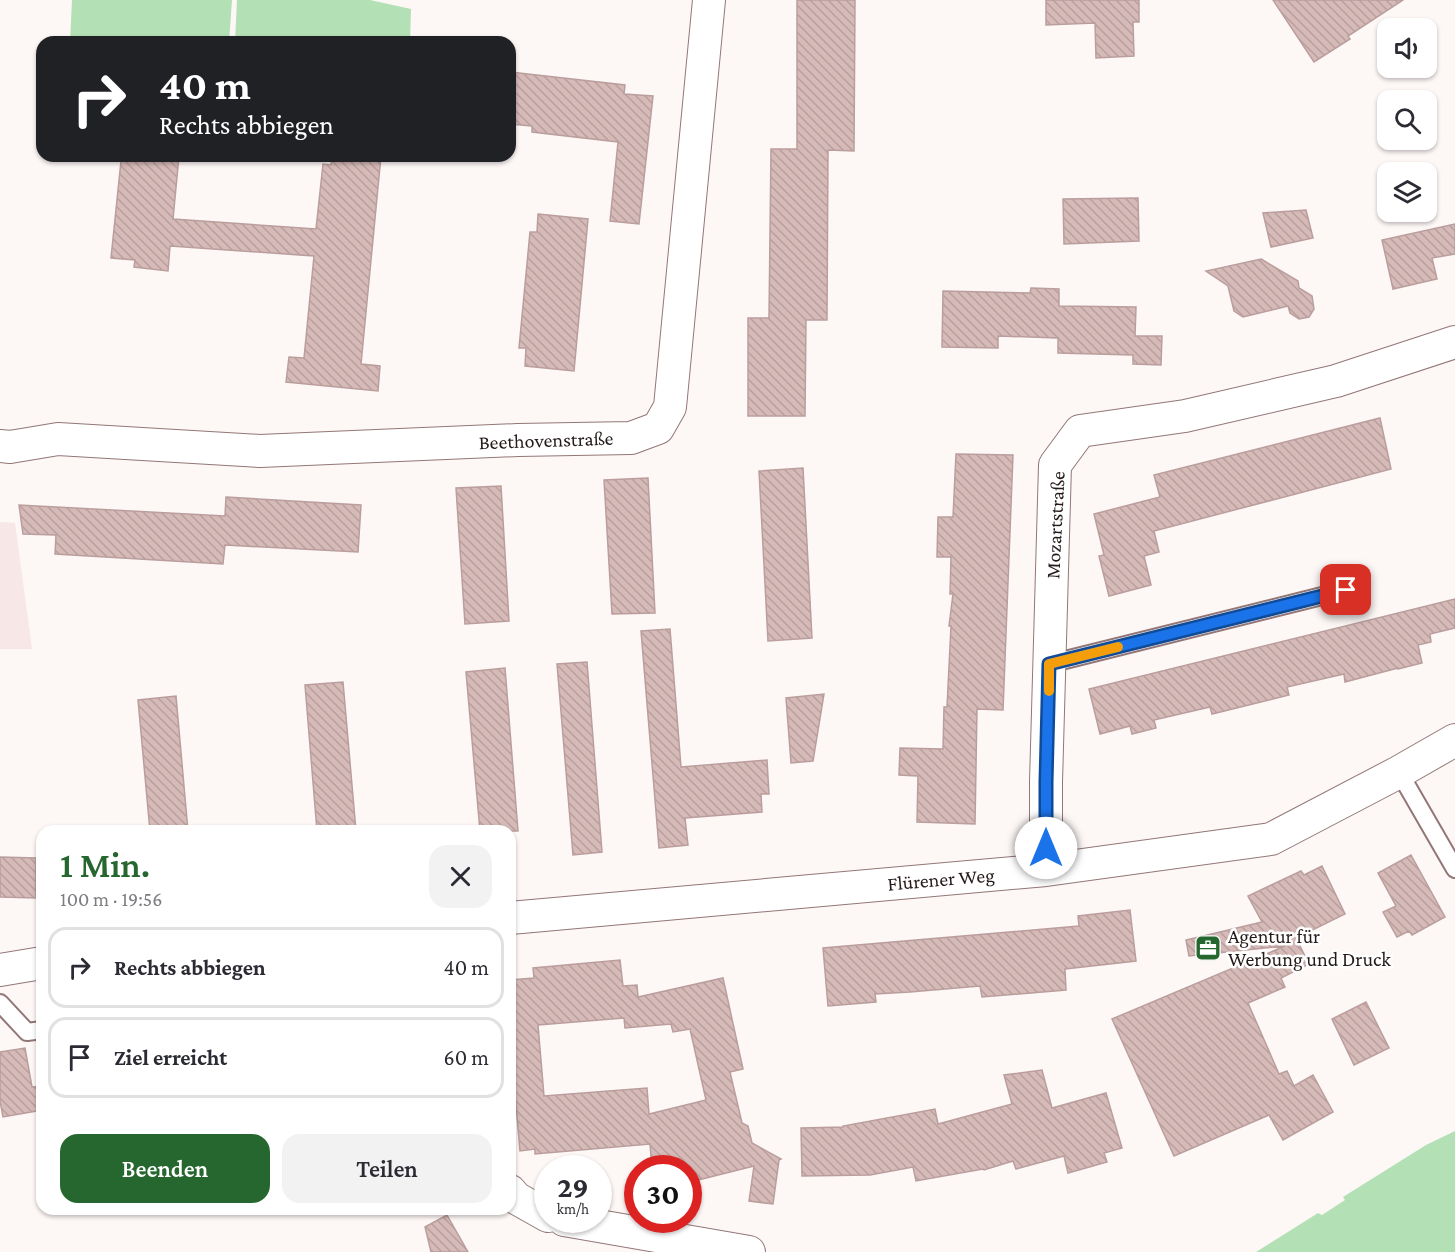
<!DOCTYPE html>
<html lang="de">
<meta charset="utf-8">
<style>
body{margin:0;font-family:"Crimson Pro",serif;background:#f2f2f3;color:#2b2b33;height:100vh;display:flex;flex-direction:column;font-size:22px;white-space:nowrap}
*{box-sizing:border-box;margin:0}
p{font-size:20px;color:#7c7c81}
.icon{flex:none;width:33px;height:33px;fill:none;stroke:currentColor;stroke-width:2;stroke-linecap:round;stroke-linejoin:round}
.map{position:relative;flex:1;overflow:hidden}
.panel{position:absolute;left:36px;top:825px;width:480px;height:390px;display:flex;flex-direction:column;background:#fff;border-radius:18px;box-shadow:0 2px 4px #0004}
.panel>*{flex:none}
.top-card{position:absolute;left:36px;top:36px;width:480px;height:126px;border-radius:18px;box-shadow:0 2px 4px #0004;background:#202124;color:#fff;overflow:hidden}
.buttons{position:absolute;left:1377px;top:18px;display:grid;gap:12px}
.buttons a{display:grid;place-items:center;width:60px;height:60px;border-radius:12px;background:#fff;box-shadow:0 2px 4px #0004;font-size:30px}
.speed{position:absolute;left:534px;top:1155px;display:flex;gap:12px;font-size:30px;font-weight:700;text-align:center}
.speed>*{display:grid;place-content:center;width:78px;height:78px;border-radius:50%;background:#fff;box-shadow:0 2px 4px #0004;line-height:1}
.speed small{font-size:15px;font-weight:400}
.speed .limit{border:9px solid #d22;background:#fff;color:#111}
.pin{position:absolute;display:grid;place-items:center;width:51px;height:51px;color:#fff;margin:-26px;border-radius:12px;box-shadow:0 3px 9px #0006}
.me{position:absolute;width:66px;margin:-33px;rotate:0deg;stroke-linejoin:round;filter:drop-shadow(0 0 4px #0008)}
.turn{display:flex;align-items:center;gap:21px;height:126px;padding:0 24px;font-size:27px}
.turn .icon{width:78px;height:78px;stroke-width:2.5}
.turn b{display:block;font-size:42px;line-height:51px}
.round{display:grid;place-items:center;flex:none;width:63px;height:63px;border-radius:18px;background:#f2f2f3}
.summary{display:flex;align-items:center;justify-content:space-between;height:102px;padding:0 24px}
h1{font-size:36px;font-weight:600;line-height:45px;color:#26662f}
.primary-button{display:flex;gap:12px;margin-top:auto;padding:12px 24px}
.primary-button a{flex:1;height:69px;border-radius:18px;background:#26662f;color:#fff;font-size:24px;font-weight:600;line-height:69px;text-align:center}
.primary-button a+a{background:#f2f2f3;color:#2b2b33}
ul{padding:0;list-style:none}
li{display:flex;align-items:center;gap:18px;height:81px;margin:0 12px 9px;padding:0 12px;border:3px solid #e1e1e2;border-radius:18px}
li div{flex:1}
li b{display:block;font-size:22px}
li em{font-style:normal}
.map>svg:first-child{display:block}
</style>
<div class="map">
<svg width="1455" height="1252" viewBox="0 0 1455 1252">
<defs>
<pattern id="building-back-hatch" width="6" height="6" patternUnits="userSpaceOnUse" patternTransform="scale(1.5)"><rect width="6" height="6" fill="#d6bab8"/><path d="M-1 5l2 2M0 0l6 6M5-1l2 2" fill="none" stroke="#b89f9e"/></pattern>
</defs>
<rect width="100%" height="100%" fill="#fdf7f6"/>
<path fill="#f7e7e6" d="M0,522L15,523L32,649H0Z"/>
<path fill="#b3e0b5" d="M72,0H232L229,42H70Z
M237,0H370L411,9L410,42H235Z
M1455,1131V1252H1256L1318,1213L1322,1215L1345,1200L1343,1197L1426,1145Z"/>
<path fill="url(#building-back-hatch)" stroke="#ba9e9d" stroke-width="1.5" fill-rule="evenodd" d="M797,0H855L854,151L828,150L827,320H806L805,416H748V318H769L771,149H797Z
M1046,0H1139V22H1133L1134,56L1096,58L1095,23L1046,25Z
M1273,0H1403L1348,36L1350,39L1314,62Z
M510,72L625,85L624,94L653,96L639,224L610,221L618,142L532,132V126L510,124Z
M129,156H179L173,219L316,229L323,164L331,165L332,156H381L361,364L380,366L378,391L286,382L289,357L304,358L314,256L170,246L168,271L134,267L135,260L111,258L121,161H128Z
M1138,198L1139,241L1064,244L1063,199Z
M1306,210L1313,238L1271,247L1263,213Z
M538,214L588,219L574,371L525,366L526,348H519L530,232H537Z
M1455,224V254L1432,258L1437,279L1393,289L1382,240Z
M1261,259L1298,281L1299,288L1312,296L1314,309L1309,317L1299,319L1290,313L1288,306L1243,317L1234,311L1228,286L1206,271Z
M1031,288L1059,289V306L1136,307L1135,336H1162L1161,365L1133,364V355L1058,353V338L998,336V348L942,347L943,291L1030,293Z
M1380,418L1391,469L1154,531L1159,552L1144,556L1151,585L1109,596L1099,556L1104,555L1094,514L1160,497L1154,475Z
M956,454L1013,455L1003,710L977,709L975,824L917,822L918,776L899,775L900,748L943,749L944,707H947L951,626H949L953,594H950L951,557H937L938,517H953Z
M803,468L812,638L768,641L759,471Z
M648,478L655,613L612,614L604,480Z
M501,486L509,621L465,624L456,488Z
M226,497L361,505L358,552L225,545L223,564L55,554L56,535L23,534L19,505L225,516Z
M1455,599V628L1430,634L1431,642L1418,645L1422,663L1398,669V668L1345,682L1344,674L1287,687L1289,695L1212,714L1210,707L1154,720L1156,728L1132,734L1130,726L1100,734L1089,689Z
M670,629L681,767L767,760L769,794H761L762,812L685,818L688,845L659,848L641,631Z
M587,662L602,852L573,855L557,664Z
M505,668L518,831H480L466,672Z
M343,682L356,831H317L305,685Z
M824,694L813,761L791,763L786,698Z
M176,696L188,831H150L138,700Z
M1411,855L1445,917L1412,935L1409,931L1397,937L1383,912L1396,906L1378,873Z
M0,857L36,858V898L0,897Z
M1322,866L1345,914L1296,938L1309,964L1281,978L1285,987L1248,1003L1279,1074L1287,1071L1294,1086L1313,1075L1333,1112L1283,1140L1269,1115L1174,1156L1112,1019L1285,946L1189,956L1186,940L1262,922L1248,896L1301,871L1304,875Z
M1130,910L1136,961L1065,969L1066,990L982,997L980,986L910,992L875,994L876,1002L828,1006L823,948L1079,926L1078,916Z
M620,960L623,986L637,985L638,997L723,978L743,1069L730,1072L742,1123L748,1126L752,1143L781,1159L779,1160L773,1204L749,1201L754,1166L694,1181L691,1168H652L650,1144L535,1154V1149L520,1151L514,1082H512L510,1063V980L534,978L533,968ZM624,1018L625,1028L671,1024L673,1032L690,1029L706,1100L649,1114L647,1088L544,1096L538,1025Z
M1366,1002L1389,1048L1354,1065L1332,1019Z
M25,1048L32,1087L42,1086V1110L3,1117L0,1101V1052Z
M1042,1070L1052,1108L1106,1093L1122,1148L1104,1153L1107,1162L1068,1173L1064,1156L1016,1169L1013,1161L984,1170L983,1169L916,1181L913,1167L870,1175L802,1176L801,1128L843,1127V1126L935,1109L938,1124L1012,1104L1004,1075Z
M447,1215L468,1252H431L425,1227Z"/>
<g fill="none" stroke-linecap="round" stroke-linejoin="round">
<g stroke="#927776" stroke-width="20">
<path id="lane" d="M1049,664L1346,590
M1399,772L1455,869
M0,1003L27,1032L42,1030"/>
</g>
<g stroke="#927776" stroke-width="34">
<path id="street" d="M0,446L10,447L58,439L260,451L518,440L631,438L658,428L670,407L709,0
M1046,870V782L1055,465L1080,431L1185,416L1336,381L1455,342
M510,918L1046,870L1271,839L1399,772L1455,740
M0,970L42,963
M510,1191L516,1198L548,1216
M564,1220L749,1252"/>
</g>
<use href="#lane" stroke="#fff" stroke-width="16"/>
<use href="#street" stroke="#fff" stroke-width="32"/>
</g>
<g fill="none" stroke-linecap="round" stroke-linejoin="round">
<g stroke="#114b97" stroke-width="15">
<path id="route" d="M1046,848V782L1049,664L1346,590"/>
</g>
<use href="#route" stroke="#1a73e8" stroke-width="10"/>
<path stroke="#f59e0b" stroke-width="10" d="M1049,691V664L1118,647"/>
</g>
<defs>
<g id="office-square" transform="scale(1.35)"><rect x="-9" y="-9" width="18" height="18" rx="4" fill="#26662f" stroke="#fff"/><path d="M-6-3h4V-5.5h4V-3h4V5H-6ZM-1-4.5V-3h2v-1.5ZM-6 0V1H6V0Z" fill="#fff"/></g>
</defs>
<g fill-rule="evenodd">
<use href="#office-square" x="1208" y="948"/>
</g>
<g text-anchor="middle" stroke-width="5" stroke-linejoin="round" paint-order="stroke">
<g font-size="20" fill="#241a19" stroke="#fff">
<text transform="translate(546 440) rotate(-2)" y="7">Beethovenstraße</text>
<text transform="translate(1055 525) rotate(-87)" y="7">Mozartstraße</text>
<text transform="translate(941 879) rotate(-5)" y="7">Flürener Weg</text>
</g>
<g font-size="20" fill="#241a19" stroke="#fff" text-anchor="start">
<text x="1228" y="943">Agentur für<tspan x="1228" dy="23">Werbung und Druck</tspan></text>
</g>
</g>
</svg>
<div class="buttons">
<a><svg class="icon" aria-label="sound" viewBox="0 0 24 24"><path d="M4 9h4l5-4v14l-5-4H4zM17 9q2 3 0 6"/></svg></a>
<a><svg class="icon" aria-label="search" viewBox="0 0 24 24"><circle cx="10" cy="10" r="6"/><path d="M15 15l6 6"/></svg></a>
<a><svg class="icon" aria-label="layers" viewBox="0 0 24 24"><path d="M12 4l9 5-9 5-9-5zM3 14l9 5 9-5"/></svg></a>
</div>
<div class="speed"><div>29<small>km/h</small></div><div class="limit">30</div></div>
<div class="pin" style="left:1346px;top:590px;background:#d93025"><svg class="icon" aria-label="arrive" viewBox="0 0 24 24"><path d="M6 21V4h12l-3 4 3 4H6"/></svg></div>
<svg class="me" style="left:1046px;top:848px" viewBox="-20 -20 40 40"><circle r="19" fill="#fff"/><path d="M0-13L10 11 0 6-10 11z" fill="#1a73e8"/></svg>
<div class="top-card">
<div class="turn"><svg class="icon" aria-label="right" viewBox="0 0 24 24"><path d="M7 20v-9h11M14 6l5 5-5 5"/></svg><div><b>40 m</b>Rechts abbiegen</div></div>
</div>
<section class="panel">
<div class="summary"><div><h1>1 Min.</h1><p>100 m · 19:56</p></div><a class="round"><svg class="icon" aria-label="close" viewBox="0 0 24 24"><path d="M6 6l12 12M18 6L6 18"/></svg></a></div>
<ul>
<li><svg class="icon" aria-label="right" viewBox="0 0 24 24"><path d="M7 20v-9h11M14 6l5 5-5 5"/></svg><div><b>Rechts abbiegen</b></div><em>40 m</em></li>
<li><svg class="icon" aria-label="arrive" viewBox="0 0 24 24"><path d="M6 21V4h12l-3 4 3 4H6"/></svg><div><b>Ziel erreicht</b></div><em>60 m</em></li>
</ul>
<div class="primary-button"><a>Beenden</a><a>Teilen</a></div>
</section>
</div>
